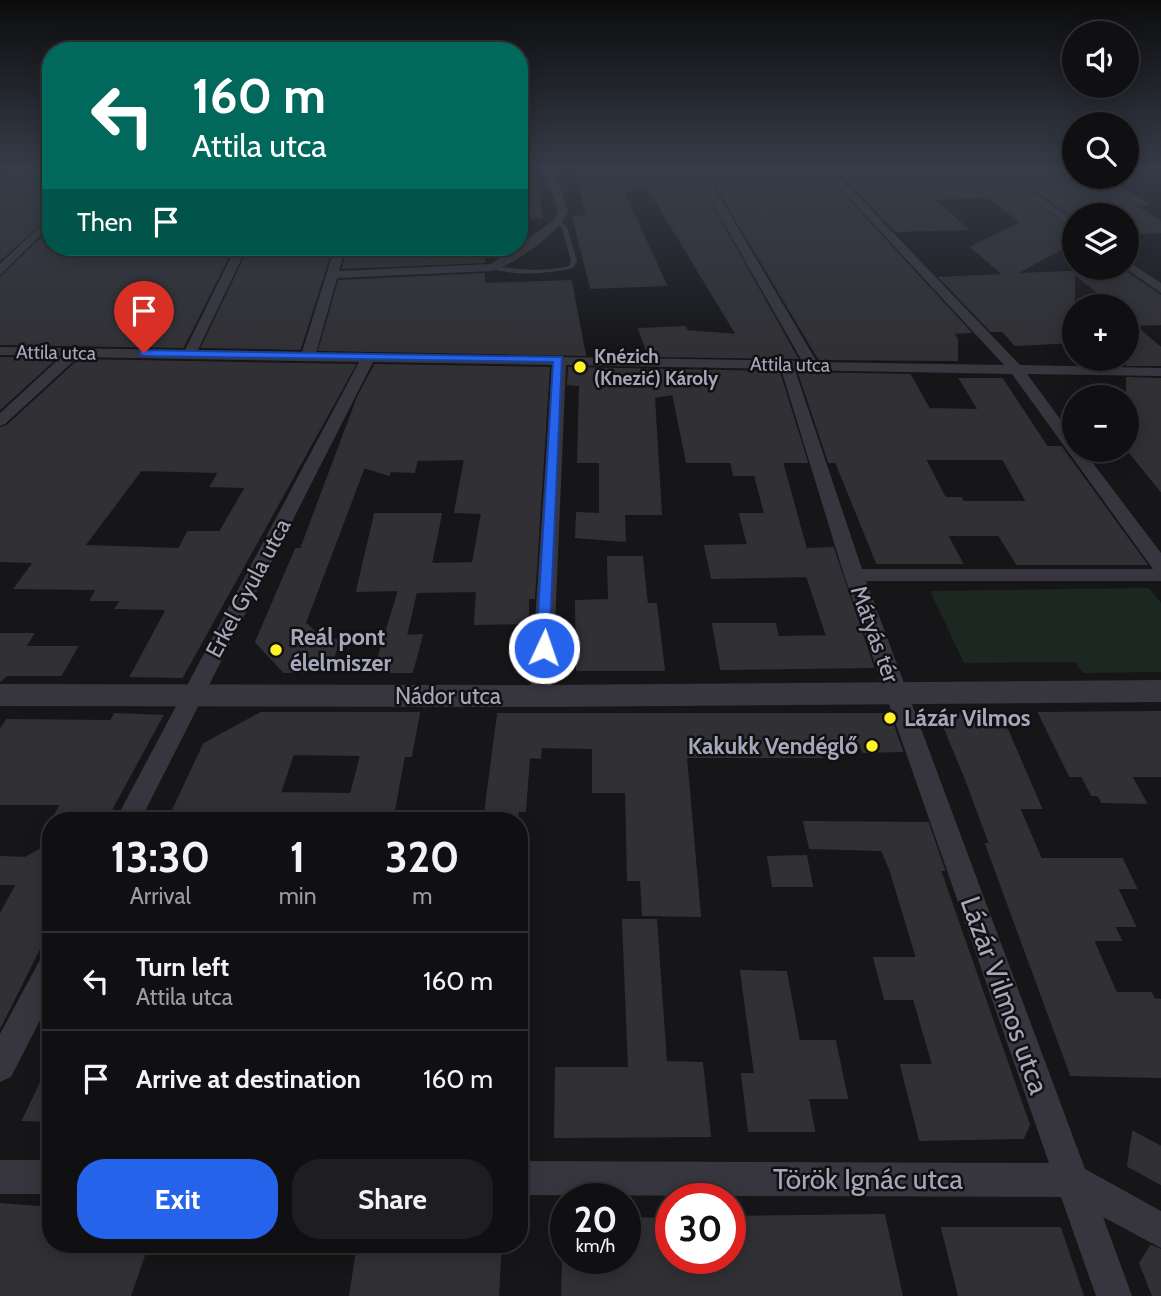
<!DOCTYPE html>
<meta charset="utf-8">
<style>
body{margin:0;font-family:Cabin,sans-serif;background:#1e1e20;color:#f1f3f6;height:100vh;display:flex;flex-direction:column;font-size:26px;white-space:nowrap}
*{box-sizing:border-box;margin:0}
p{font-size:23px;color:#9c9d9f}
.icon{flex:none;width:38px;height:38px;fill:none;stroke:currentColor;stroke-width:2;stroke-linecap:round;stroke-linejoin:round}
.map{position:relative;flex:1;overflow:hidden}
.side{position:absolute;left:42px;top:812px;width:486px;height:441px;display:flex;flex-direction:column;background:#101012;border-radius:28px;box-shadow:0 4px 18px #0003,0 0 0 2px #303032}
.side>*{flex:none}
.guide{position:absolute;left:42px;top:42px;width:486px;height:214px;border-radius:28px;box-shadow:0 4px 18px #0003,0 0 0 2px #303032;background:#00695c;color:#fff;overflow:hidden}
.controls{position:absolute;left:1062px;top:21px;display:grid;gap:14px}
.controls a{display:grid;place-items:center;width:77px;height:77px;border-radius:50%;background:#101012;box-shadow:0 4px 18px #0003,0 0 0 2px #303032;font-size:35px}
.speed{position:absolute;left:550px;top:1183px;display:flex;gap:14px;font-size:35px;font-weight:700;text-align:center}
.speed>*{display:grid;place-content:center;width:91px;height:91px;border-radius:50%;background:#101012;box-shadow:0 4px 18px #0003,0 0 0 2px #303032;line-height:1}
.speed small{font-size:18px;font-weight:400}
.speed .limit{border:10px solid #d22;background:#fff;color:#111}
.pin{position:absolute;display:grid;place-items:center;width:60px;height:60px;color:#fff;margin:-72px -30px;border-radius:50% 50% 50% 0;rotate:-45deg;box-shadow:0 0 7px #0007}
.pin .icon{rotate:45deg}
.me{position:absolute;width:77px;margin:-38px;rotate:3deg;stroke-linejoin:round;filter:drop-shadow(0 0 5px #0008)}
.turn{display:flex;align-items:center;gap:24px;height:147px;padding:0 35px;font-size:32px}
.turn .icon{width:91px;height:91px;stroke-width:2.5}
.turn b{display:block;font-size:49px;line-height:60px}
.then{display:flex;align-items:center;height:66px;padding:0 35px;background:#0003;gap:14px;font-size:26px}
.eta{display:flex;justify-content:space-evenly;align-items:center;height:119px;text-align:center}
.eta b{font-size:42px;font-weight:700;line-height:49px}
.cta{display:flex;gap:14px;margin-top:auto;padding:14px 35px}
.cta a{flex:1;height:80px;border-radius:28px;background:#2563eb;color:#fff;font-size:28px;font-weight:700;line-height:80px;text-align:center}
.cta a+a{background:#1e1e20;color:#f1f3f6}
ul{padding:0;list-style:none}
li{display:flex;align-items:center;gap:21px;height:98px;padding:0 35px;border-top:2px solid #303032}
li div{flex:1}
li b{display:block;font-size:26px}
li em{font-style:normal}
.map>svg:first-child{display:block}
</style>
<div class="map">
<svg width="1161" height="1296" viewBox="0 0 1161 1296">
<rect width="100%" height="100%" fill="#161618"/>
<path fill="#1d2721" d="M1149,588L1161,603V672L1083,673L1075,662L964,663L930,591Z"/>
<path fill="#313135" stroke="#313034" stroke-width="2" fill-rule="evenodd" d="M18,167H51V214L0,260V183Z
M520,167H533L542,218L520,219Z
M575,167H690L797,358L649,356L639,329L685,327L687,331L737,335L644,181L624,193L666,285L591,288L573,217L587,216Z
M705,167H817V174H824L970,332L953,333L957,339V360L819,359Z
M985,167L1074,231V242L1015,274L1123,270L1161,296V324L1134,325L1161,348V365H1127V300H1107L1074,273V342L1015,345L1003,331H991L940,278L1004,275L971,247L1021,223L989,197L933,199L967,229L896,231L840,173L853,176L885,172L883,170Z
M1003,167H1074V177H1103L1147,204H1132L1161,222V232L1127,234V215H1074V218Z
M51,229V247H233L183,347L0,344V278Z
M250,247H332L300,349L202,347Z
M348,247H412V250L484,248V262L343,268Z
M484,274V284L571,281L585,355L319,350L339,281Z
M0,358L55,359L0,409Z
M79,360L355,365L182,677L131,676L167,609L116,608L121,600H91L97,589L15,588L34,562L0,561V428L7,426ZM141,470L219,472L211,486L246,487L220,532H188L179,549L84,546Z
M375,365L549,368L534,598H528V623L475,624L477,591L416,592L406,636L422,635L412,672H374L399,590L357,591L375,514H441L431,564L473,563L482,513L455,512L465,459L417,460L414,472L390,471L389,475L364,467L305,623L323,640H339L329,671L284,672L256,642L296,549H301L358,397Z
M569,368L779,372L807,462H782L806,549L833,548L873,667L721,669L713,624H775L778,637L827,636L807,576L712,578L705,546L748,545L740,514H765L755,475H734L731,462H687L673,394L654,397L661,514H624L625,541L576,537L577,513L600,514V462H578L580,385L568,384Z
M799,373L910,375L929,409L979,410L960,379H1002L1047,447H1061L1146,564H1017L999,535H947L962,563H877L836,462H829ZM925,459H1003L1027,502H963L961,498H945Z
M1127,378L1161,379V491L1127,449Z
M608,557H642L647,604H656L664,670H577L576,601L609,600Z
M0,634H33L25,647H77L61,675H7L0,681Z
M1161,712V776H1131L1146,803L1102,802L1098,795H1092L1082,776H1070L1039,713Z
M261,713H419L411,756H404L392,821H168L204,744ZM293,754L361,755L351,794L280,793Z
M1000,713L1041,808H1019L1041,859H1122L1136,888H1117L1135,926H1114L1121,940H1093L1116,993H1151L1154,999L1161,1000V1077L1071,1075L986,844H990L965,777L939,714Z
M115,714L162,716L105,821H52L61,804H0V730L7,720L111,721Z
M498,714H889L902,751L863,752L859,742L819,743L822,757H686L700,916L643,915L641,880H628L626,792H593V748L541,747L540,758L529,757L525,811H518L517,821H484Z
M804,822L928,823L944,870H940L1029,1125L1023,1138L920,1140L901,1065H933L914,999H885L874,958H917L890,869L882,850L810,848Z
M51,844V925L0,1027V915L17,884H0V857L25,858Z
M806,856L812,886H773L768,857Z
M623,920H656L666,1062L702,1063L710,1136L555,1137L556,1068H629Z
M741,971L786,972L799,1041H835L847,1098H808L814,1131H749L742,1074H755Z
M51,1062V1121L23,1120Z
M1133,1132L1161,1147V1184L1128,1166Z
M0,1204L51,1208V1244H148L130,1296H0Z
M884,1215L902,1296H562L563,1258H625V1218L670,1219V1258H730V1217Z
M942,1228H1060L1083,1296H959Z
M358,1244H501L498,1296H350Z
M1151,1246L1161,1250V1296H1153L1140,1263Z"/>
<g fill="none" stroke-linecap="round" stroke-linejoin="round">
<path fill="#37363e" fill-rule="evenodd" d="M863,167H878L855,171L853,173L849,170Z
M556,222H560L567,227L577,261L573,268C547,274 513,277 488,267L491,265C517,270 543,272 569,266L571,261L562,228L556,224Z"/>
<path fill="#37363e" fill-rule="evenodd" d="M544,167H554L568,211C559,234 515,264 491,271L337,278L316,353L802,361L692,167H702L817,362L1004,365L821,167H830L1020,365L1161,368V376L1027,374L1074,438V450H1083L1161,553V581H866L1085,1169L1161,1211V1248L1103,1217L1132,1296H1096L1061,1197L520,1195V1161L1049,1163L844,575L781,369L566,365L552,696L549,702L541,704L533,702L530,696L552,365L373,362L140,821H115L359,362L78,357L5,424L0,426V413L62,356L0,355V347L185,350L236,247H247L198,350L302,352L335,247H346L339,271L491,264L553,221L558,211ZM795,370L1012,374L1153,569H862Z
M988,167H998L1074,221V229Z
M51,216V225L0,275V264Z
M1127,261L1161,283V293L1125,268Z
M51,954V999L11,1077L0,1082V1034L41,958Z
M0,1160H51V1194H0Z"/>
<path fill="#37363e" fill-rule="evenodd" d="M1161,680V702L541,707L0,706V684L541,685Z"/>
</g>
<linearGradient id="sky" x2="0" y2="1"><stop stop-color="#0c0c0d"/><stop offset="0.48" stop-color="#363c48"/><stop offset="1" stop-color="#363c48" stop-opacity="0"/></linearGradient>
<rect width="1161" height="349" fill="url(#sky)"/>
<path fill="#2563eb" stroke="#184099" stroke-width="2" d="M140,350L562,357L549,652L544,654L536,648L553,362L144,356L140,355Z"/>
<g fill="#fff227" stroke="#111113" stroke-width="2.5">
<circle cx="580" cy="367" r="7"/>
<circle cx="276" cy="650" r="7"/>
<circle cx="890" cy="718" r="7"/>
<circle cx="872" cy="746" r="7"/>
</g>
<g text-anchor="middle" stroke-width="5" stroke-linejoin="round" paint-order="stroke">
<g font-size="19" fill="#a6a7ba" stroke="#111113">
<text transform="translate(56 352) rotate(1)" y="7">Attila utca</text>
<text transform="translate(790 364) rotate(1)" y="7">Attila utca</text>
</g>
<g font-size="19" font-weight="bold" fill="#a6a7ba" stroke="#111113" text-anchor="start">
<text x="594" y="363">Knézich<tspan x="594" dy="22">(Knezić) Károly</tspan></text>
</g>
<g font-size="23" fill="#a6a7ba" stroke="#111113">
<text transform="translate(248 588) rotate(-62)" y="8">Erkel Gyula utca</text>
<text transform="translate(875 634) rotate(70)" y="8">Mátyás tér</text>
<text x="448" y="704">Nádor utca</text>
</g>
<g font-size="23" font-weight="bold" fill="#a6a7ba" stroke="#111113" text-anchor="start">
<text x="290" y="645">Reál pont<tspan x="290" dy="26">élelmiszer</tspan></text>
<text x="904" y="726">Lázár Vilmos</text>
<text x="858" y="754" text-anchor="end">Kakukk Vendéglő</text>
</g>
<g font-size="28" fill="#a6a7ba" stroke="#111113">
<text transform="translate(1005 995) rotate(70)" y="10">Lázár Vilmos utca</text>
<text x="868" y="1189">Török Ignác utca</text>
</g>
</g>
</svg>
<div class="controls">
<a><svg class="icon" aria-label="sound" viewBox="0 0 24 24"><path d="M4 9h4l5-4v14l-5-4H4zM17 9q2 3 0 6"/></svg></a>
<a><svg class="icon" aria-label="search" viewBox="0 0 24 24"><circle cx="10" cy="10" r="6"/><path d="M15 15l6 6"/></svg></a>
<a><svg class="icon" aria-label="layers" viewBox="0 0 24 24"><path d="M12 4l9 5-9 5-9-5zM3 14l9 5 9-5"/></svg></a>
<a>+</a>
<a>−</a>
</div>
<div class="speed"><div>20<small>km/h</small></div><div class="limit">30</div></div>
<div class="pin" style="left:144px;top:353px;background:#d93025"><svg class="icon" aria-label="arrive" viewBox="0 0 24 24"><path d="M6 21V4h12l-3 4 3 4H6"/></svg></div>
<svg class="me" style="left:544px;top:648px" viewBox="-20 -20 40 40"><circle r="17" fill="#2563eb" stroke="#fff" stroke-width="3"/><path d="M0-11L8 9 0 5-8 9z" fill="#fff"/></svg>
<div class="guide">
<div class="turn"><svg class="icon" aria-label="left" viewBox="0 0 24 24"><path d="M17 20v-9H6M10 6l-5 5 5 5"/></svg><div><b>160 m</b>Attila utca</div></div>
<div class="then">Then<svg class="icon" aria-label="arrive" viewBox="0 0 24 24"><path d="M6 21V4h12l-3 4 3 4H6"/></svg></div>
</div>
<section class="side">
<div class="eta">
<div><b>13:30</b><p>Arrival</p></div>
<div><b>1</b><p>min</p></div>
<div><b>320</b><p>m</p></div>
</div>
<ul>
<li><svg class="icon" aria-label="left" viewBox="0 0 24 24"><path d="M17 20v-9H6M10 6l-5 5 5 5"/></svg><div><b>Turn left</b><p>Attila utca</p></div><em>160 m</em></li>
<li><svg class="icon" aria-label="arrive" viewBox="0 0 24 24"><path d="M6 21V4h12l-3 4 3 4H6"/></svg><div><b>Arrive at destination</b></div><em>160 m</em></li>
</ul>
<div class="cta"><a>Exit</a><a>Share</a></div>
</section>
</div>
